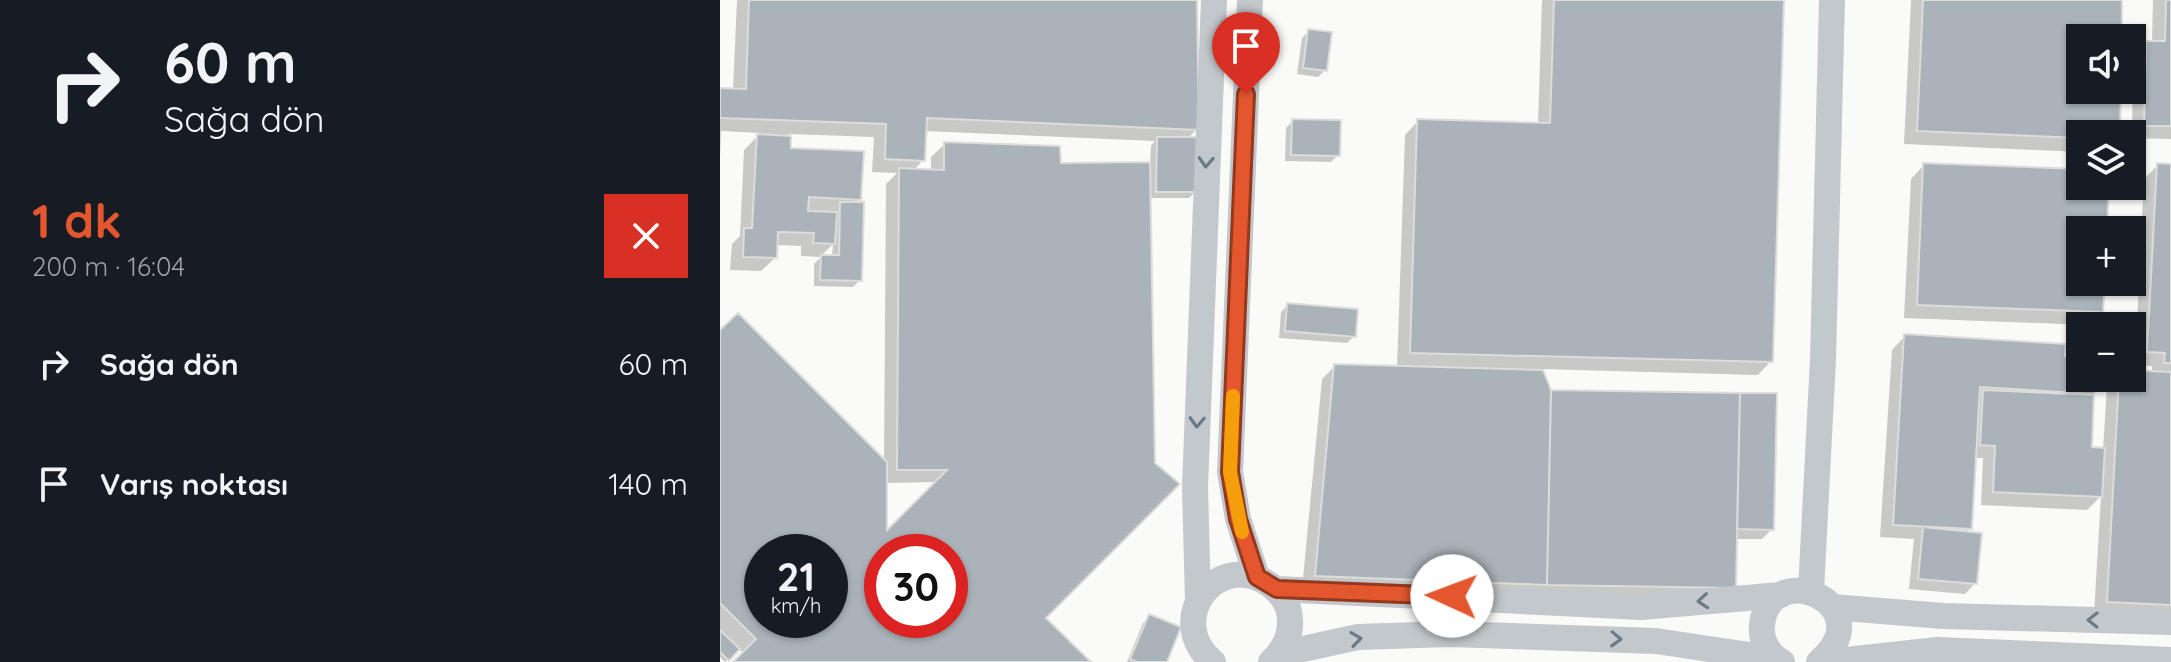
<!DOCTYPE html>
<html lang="tr">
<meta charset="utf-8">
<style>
body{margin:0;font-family:Quicksand,sans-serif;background:#20242c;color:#f1f3f6;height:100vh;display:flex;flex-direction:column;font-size:30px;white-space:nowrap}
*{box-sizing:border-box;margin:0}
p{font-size:26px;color:#9ea1a6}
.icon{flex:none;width:44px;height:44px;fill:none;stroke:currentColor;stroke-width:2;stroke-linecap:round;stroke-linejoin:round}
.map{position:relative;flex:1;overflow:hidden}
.side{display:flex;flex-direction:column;background:#171b24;width:720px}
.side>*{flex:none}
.banner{background:#171b24;color:#f1f3f6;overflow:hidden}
.buttons{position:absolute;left:1346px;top:24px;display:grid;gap:16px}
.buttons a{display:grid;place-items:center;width:80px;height:80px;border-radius:0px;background:#171b24;box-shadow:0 2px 6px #0004;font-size:40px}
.speed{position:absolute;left:24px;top:534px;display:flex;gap:16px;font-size:40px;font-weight:700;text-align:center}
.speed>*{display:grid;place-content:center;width:104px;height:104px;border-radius:50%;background:#171b24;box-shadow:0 2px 6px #0004;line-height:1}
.speed small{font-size:20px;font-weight:400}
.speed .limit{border:12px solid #d22;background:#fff;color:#111}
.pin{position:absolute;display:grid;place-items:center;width:68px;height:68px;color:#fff;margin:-82px -34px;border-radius:50% 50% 50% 0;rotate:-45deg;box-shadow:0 0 8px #0007}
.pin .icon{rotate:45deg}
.me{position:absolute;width:88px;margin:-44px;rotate:272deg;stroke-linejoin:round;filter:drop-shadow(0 0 6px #0008)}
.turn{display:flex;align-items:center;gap:28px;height:168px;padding:0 32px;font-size:36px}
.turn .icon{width:104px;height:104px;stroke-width:2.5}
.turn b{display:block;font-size:56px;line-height:68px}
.round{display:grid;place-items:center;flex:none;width:84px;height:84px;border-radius:0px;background:#20242c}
.headline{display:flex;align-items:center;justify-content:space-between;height:136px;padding:0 32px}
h1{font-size:48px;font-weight:700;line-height:60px;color:#e4572e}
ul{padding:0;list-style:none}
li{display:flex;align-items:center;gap:24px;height:120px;padding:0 32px}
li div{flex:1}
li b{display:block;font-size:30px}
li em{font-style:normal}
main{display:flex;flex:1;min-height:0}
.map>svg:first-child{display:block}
</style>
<main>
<section class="side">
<div class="banner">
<div class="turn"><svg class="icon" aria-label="right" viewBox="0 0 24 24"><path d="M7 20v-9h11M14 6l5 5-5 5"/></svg><div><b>60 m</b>Sağa dön</div></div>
</div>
<div class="headline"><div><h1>1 dk</h1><p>200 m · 16:04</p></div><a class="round" style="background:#d93025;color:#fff"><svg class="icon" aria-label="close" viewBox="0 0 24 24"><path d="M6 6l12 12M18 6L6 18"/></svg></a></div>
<ul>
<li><svg class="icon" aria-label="right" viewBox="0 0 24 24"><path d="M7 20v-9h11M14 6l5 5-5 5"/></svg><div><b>Sağa dön</b></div><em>60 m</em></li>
<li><svg class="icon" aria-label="arrive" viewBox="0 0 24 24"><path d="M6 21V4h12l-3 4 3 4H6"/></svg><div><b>Varış noktası</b></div><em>140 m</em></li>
</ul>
</section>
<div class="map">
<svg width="1451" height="662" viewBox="0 0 1451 662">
<rect width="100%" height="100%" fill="#fafaf8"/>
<path fill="#0003" fill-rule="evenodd" d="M17,0H475L477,129L467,139L476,191L469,198H429L324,618L368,662H16L24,654L18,648L5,662L0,657V333L164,462L166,184L177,173L152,172L154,137L69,134L68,150L139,199L134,204L140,280L133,287L94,286V264L101,257H112L113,244L100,257L81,256V246L56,245L55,258L41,271L10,270L12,244L20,236L24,150L41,133L1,131L0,158V90H13ZM204,131L435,141L431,146L430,164L339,165L225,144L211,157V171H193L203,160ZM217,482L165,534V483ZM42,552H110V620H42ZM162,552H230V620H162Z
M822,0H1062L1051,361L1038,375L820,369L830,392L1052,529L1042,539H1015L1000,601L582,589L602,379L615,366L677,368L685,135L698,121L818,125Z
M1191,0H1400V38H1360V90H1399L1398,130L1394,134H1360V152L1184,144Z
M1433,0H1451V139L1412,138L1413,57L1427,43H1432Z
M589,31L605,70L598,77L577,74L582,38Z
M573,121L618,155L611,162L565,161L566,128Z
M1204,165L1360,171V186H1387L1385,230H1360V282H1383L1381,312L1368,325L1184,318L1191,179Z
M1438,165L1451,166V619L1374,614L1381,496L1367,510L1261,505L1263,458H1254L1250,528L1245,533L1255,583L1245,594L1189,589L1194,539L1160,537L1172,350L1185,336L1360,359V378H1373L1372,393L1368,397L1370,449L1383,450L1387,385L1394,378H1412V372L1432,373V366L1415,365L1424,179Z
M568,305L634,336L627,343L559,338L561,312Z
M430,616L445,662H407L423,623Z"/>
<path fill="#aab3b9" stroke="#dcdcda" stroke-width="2" fill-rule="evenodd" d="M29,0H477L479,130L207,118L205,161L165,159L166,124L0,118V88L26,89Z
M834,0H1064L1053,362L690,353L697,119L830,123Z
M1203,0H1402V38H1360V90H1401L1400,131L1360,134V138L1197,131Z
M1446,0H1451V126H1424L1426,41H1445Z
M588,29L612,32L607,71L583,68Z
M572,119L621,120L620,156L571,155Z
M37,134L71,136V148L144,151L141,200L89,197L88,211L117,212L115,244L93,243L94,233L58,232L57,258L23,257L24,228H32Z
M437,137H479L478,192H436Z
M224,142L340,146L341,163L430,162L435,463L460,484L326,618L371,662H13L36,639L0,603V330L18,313L167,462V530L227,470H177L179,168L224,170ZM42,552H110V620H42ZM162,552H230V620H162Z
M1203,163L1360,169V186H1389L1387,230H1360V282H1385L1383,312L1197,305Z
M1437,163L1451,164V363H1444L1445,353L1427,352Z
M120,202H144L142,281L100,280L101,255H119Z
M567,303L638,309L636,337L565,331Z
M1184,334L1346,344L1345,356L1360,357V378H1375L1374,394L1260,387L1252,529L1173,525Z
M614,364L823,370L831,390L827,585L595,576Z
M1412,370L1451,372V605L1387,602L1399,378H1412Z
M831,390L1020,393L1016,588L827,585Z
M1263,390L1374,395L1372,447L1385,448L1382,497L1273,492L1275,446L1260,445Z
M1020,393H1057L1054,530L1017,529Z
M1203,527L1262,533L1257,584L1198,579Z
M429,614L461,627L447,662H417L410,659Z
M0,630L20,649L9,661L0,652Z"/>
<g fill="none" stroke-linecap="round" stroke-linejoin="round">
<path stroke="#c3c8cc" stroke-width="26" d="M530,0L510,472L518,519L537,577
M557,589L921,607L1061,595
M1091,591L1103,359L1112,0
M478,601L475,487L494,0
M1112,607L1223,616L1451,622
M560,654L638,637L730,634L936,641L1056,659V662
M493,662C444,622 495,550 547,583C558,590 566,599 569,612C573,632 566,648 551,662
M1062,662C1049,655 1040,640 1042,625C1049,555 1165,605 1099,662
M1108,662L1218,650L1451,660"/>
</g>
<defs><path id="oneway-chevron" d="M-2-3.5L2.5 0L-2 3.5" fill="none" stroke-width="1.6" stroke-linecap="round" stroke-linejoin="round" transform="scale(2)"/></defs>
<g stroke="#6a7a87">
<use href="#oneway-chevron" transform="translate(486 162) rotate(93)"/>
<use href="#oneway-chevron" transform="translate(477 422) rotate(92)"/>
<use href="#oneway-chevron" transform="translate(983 601) rotate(175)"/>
<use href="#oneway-chevron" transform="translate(1373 620) rotate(-179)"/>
<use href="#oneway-chevron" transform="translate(636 639) rotate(-8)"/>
<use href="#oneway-chevron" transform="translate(896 639) rotate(2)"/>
</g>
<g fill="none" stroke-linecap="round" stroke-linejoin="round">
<g stroke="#94391e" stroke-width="20">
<path id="route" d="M526,94L510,472L518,519L537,577L557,589L732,596"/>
</g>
<use href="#route" stroke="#e4572e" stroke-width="14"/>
<path stroke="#f59e0b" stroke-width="14" d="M513,396L510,472L522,532"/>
</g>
</svg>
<div class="buttons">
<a><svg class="icon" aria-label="sound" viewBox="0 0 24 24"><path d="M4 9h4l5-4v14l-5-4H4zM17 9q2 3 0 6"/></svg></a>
<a><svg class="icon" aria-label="layers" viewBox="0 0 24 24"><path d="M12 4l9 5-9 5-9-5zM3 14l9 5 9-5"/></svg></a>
<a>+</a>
<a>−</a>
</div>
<div class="speed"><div>21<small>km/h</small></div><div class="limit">30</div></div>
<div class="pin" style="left:526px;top:94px;background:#d93025"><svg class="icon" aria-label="arrive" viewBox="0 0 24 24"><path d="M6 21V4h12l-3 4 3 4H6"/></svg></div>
<svg class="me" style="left:732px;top:596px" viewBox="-20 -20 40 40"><circle r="19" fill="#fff"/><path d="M0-13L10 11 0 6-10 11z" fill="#e4572e"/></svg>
</div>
</main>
